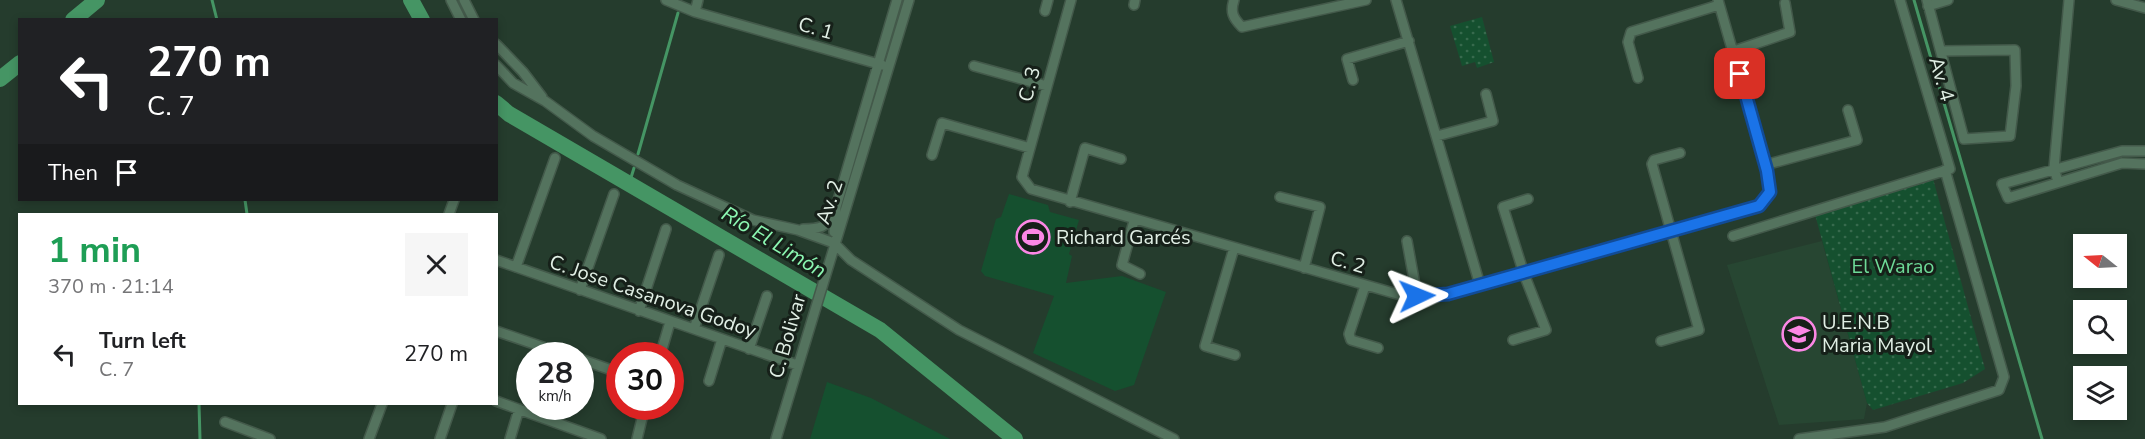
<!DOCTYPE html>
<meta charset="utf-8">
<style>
body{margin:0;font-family:"Nunito Sans",sans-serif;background:#f6f6f6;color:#202124;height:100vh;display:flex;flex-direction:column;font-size:22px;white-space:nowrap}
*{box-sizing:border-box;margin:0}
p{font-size:20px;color:#757577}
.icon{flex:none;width:33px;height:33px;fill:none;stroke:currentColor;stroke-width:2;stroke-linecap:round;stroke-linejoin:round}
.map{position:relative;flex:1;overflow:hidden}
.drawer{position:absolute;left:18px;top:213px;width:480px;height:192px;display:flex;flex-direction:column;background:#fff;border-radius:0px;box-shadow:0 3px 9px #0003}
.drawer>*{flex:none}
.hud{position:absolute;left:18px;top:18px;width:480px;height:183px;border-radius:0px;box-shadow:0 3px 9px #0003;background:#202124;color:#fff;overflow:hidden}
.needle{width:39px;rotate:288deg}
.controls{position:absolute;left:2073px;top:234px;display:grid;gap:12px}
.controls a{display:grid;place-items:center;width:54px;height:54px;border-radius:0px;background:#fff;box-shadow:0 3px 9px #0003;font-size:30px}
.speed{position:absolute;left:516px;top:342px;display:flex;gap:12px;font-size:30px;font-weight:700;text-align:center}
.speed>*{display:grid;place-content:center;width:78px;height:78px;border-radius:50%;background:#fff;box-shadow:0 3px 9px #0003;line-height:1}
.speed small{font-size:15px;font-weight:400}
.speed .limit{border:9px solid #d22;background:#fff;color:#111}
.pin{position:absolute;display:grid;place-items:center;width:51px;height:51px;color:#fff;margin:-26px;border-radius:12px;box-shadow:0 3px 9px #0006}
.me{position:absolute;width:66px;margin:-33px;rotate:88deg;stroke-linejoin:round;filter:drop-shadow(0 0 4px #0008)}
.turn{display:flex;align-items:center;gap:21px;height:126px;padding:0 30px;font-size:27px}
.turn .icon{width:78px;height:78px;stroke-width:2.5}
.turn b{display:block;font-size:42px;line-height:51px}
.then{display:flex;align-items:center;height:57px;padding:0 30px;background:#0003;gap:12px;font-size:22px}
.round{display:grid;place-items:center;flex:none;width:63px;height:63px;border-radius:0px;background:#f6f6f6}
.summary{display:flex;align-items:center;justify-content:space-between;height:102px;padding:0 30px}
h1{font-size:36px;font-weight:700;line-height:45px;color:#1e9e55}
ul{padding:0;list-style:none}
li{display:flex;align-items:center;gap:18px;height:78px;padding:0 30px}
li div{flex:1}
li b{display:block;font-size:22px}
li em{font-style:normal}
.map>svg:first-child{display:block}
</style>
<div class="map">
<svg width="2145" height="439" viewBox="0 0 2145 439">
<defs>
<pattern id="park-dots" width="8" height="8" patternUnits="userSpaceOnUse" patternTransform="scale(1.5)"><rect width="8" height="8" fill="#15502f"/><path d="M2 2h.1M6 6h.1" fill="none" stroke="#376a4d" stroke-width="1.8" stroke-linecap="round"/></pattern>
</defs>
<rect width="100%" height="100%" fill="#253c2d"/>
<path fill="#274632" d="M1822,241L1867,403L1864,419L1779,425L1727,265Z"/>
<path fill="#15502f" d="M1009,194L1048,205L1050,212L1079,220L1069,254L1072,256L1066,283L1122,276L1166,292L1134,385L1115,391L1033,353L1054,296L985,276L981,271L996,219L1001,217Z
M827,382L871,398L950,439H810Z"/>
<path fill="url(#park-dots)" d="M1482,17L1494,62L1477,68L1475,62L1462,66L1450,26Z
M1932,175L1985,369L1963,383L1873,410L1867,403L1814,211Z"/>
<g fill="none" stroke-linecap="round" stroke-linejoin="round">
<path stroke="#459564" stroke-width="3" d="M212,0L217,20
M1914,0L2042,439
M638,154L678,13
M629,184L634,168
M245,200L247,214
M199,404L200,439"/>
<path stroke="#459564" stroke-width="16" d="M411,0L422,20
M73,20L97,0
M0,79L20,63
M496,103L509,114L880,330L1015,439"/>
<g stroke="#43594a" stroke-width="12">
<path id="street" d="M451,0L461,20
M464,0L474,20
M666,0L695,12L882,65
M1071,0L1022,177L1031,189L1404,296L1448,294L1759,206L1770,192L1767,171L1718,0
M1234,0C1230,12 1233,18 1242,27L1366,0
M1396,0L1480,285
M1927,0L1964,139L2010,136L2016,86L2015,50L1941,51
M2116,0L2145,8
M1134,5L1135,0
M1928,6L1948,0
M1045,11L1048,0
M695,12L698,0
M496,44L523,72L542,97
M1734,51L1790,32L1785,3
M496,65L513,83L545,101L593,136L677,185L753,220L798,230L834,243L851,260L959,330L1174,439
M974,66L1047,86
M1638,78L1628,42L1631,32L1719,5
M1353,80L1347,59L1409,41
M1437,136L1493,121L1486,94
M2145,151H2122L2002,184L2008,198L2122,163L2145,164
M932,155L942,123L1030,148
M1765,165L1857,140L1848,110
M2058,182L2054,168L2069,0
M1280,197L1320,207L1304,268
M1070,202L1085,148L1121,159
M449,214L454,200
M1134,221L1122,265L1140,274
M803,229C818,229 828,228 834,212
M834,232L836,207L897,0
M1733,236L1950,169L1900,0
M1407,241L1417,296
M1234,248L1205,346L1235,355
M496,260L797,365
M516,267L555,158
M1365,286L1349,334L1351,340L1378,348
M580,290L614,194
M639,311L666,229
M694,329L719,255
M496,331L569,356
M1513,340L1546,330L1524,274L1503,207L1528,199
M1661,341L1699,330L1652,164L1654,160L1680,153
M749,349L767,296
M660,356L670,322
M580,359L620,373
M709,381L722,339
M496,401L601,439
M225,422L270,439
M369,439L382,404
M440,439L452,404
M510,439L519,409
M637,439L645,406
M776,439L909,0
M1799,439L1885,427L1999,390L2004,377L1945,170"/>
</g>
<use href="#street" stroke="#54735e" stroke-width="9"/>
</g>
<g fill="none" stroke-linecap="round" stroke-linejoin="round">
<g stroke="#114b97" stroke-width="15">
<path id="route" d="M1417,296L1448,294L1759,206L1770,192L1767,171L1740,74"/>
</g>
<use href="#route" stroke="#1a73e8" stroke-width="10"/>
</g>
<defs>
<g id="stadium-ring" transform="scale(1.725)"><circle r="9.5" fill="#162019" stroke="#fb87e5" stroke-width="1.5"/><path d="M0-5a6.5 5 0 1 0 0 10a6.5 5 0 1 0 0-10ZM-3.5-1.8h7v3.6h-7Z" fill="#fb87e5"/></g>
<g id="school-ring" transform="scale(1.725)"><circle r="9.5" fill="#162019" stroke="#fb87e5" stroke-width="1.5"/><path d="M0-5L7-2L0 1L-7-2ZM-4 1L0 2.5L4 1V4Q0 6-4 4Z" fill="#fb87e5"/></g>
</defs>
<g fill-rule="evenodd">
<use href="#stadium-ring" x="1033" y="237"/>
<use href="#school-ring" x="1799" y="334"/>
</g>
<g text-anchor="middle" stroke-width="6" stroke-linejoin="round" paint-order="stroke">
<g font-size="20" fill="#e1efe5" stroke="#162019">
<text transform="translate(816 28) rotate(16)" y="7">C. 1</text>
<text transform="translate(1942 79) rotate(74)" y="7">Av. 4</text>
<text transform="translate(1029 84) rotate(-75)" y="7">C. 3</text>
<text transform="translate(829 202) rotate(-71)" y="7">Av. 2</text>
<text transform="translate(1348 262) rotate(16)" y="7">C. 2</text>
<text transform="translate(653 296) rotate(19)" y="7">C. Jose Casanova Godoy</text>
<text transform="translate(787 336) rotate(-74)" y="7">C. Bolivar</text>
</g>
<g font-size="20" fill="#e1efe5" stroke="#162019" text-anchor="start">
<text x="1056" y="244">Richard Garcés</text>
<text x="1822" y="329">U.E.N.B<tspan x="1822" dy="23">Maria Mayol</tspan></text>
</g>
<g font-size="20" fill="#6eda97" stroke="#162019">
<text x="1893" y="273">El Warao</text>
</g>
<g font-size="21" font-style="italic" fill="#8cf7b2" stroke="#162019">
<text transform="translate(774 242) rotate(31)" y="7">Río El Limón</text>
</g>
</g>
</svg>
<div class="controls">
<a><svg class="needle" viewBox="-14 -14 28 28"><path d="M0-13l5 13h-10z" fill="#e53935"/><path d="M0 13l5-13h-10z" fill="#757577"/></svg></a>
<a><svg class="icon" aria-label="search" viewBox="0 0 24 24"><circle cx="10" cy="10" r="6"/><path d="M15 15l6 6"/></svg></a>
<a><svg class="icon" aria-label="layers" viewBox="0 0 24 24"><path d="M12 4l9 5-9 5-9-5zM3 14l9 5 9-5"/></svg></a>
</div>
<div class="speed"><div>28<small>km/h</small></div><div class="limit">30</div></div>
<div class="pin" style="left:1740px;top:74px;background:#d93025"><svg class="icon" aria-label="arrive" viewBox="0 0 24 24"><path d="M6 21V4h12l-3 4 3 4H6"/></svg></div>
<svg class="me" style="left:1417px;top:296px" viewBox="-20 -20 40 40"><path d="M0-17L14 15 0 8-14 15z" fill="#1a73e8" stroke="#fff" stroke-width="4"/></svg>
<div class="hud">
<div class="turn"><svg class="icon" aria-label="left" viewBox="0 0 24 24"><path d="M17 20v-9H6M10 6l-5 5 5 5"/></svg><div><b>270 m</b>C. 7</div></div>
<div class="then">Then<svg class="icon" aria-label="arrive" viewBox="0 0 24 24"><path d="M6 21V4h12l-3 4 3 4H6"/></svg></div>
</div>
<section class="drawer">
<div class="summary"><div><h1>1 min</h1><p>370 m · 21:14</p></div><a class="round"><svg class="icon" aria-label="close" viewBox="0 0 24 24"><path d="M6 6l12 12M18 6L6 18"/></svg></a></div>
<ul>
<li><svg class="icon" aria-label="left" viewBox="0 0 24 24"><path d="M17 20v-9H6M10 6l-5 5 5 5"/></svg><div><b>Turn left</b><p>C. 7</p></div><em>270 m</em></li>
</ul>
</section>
</div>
